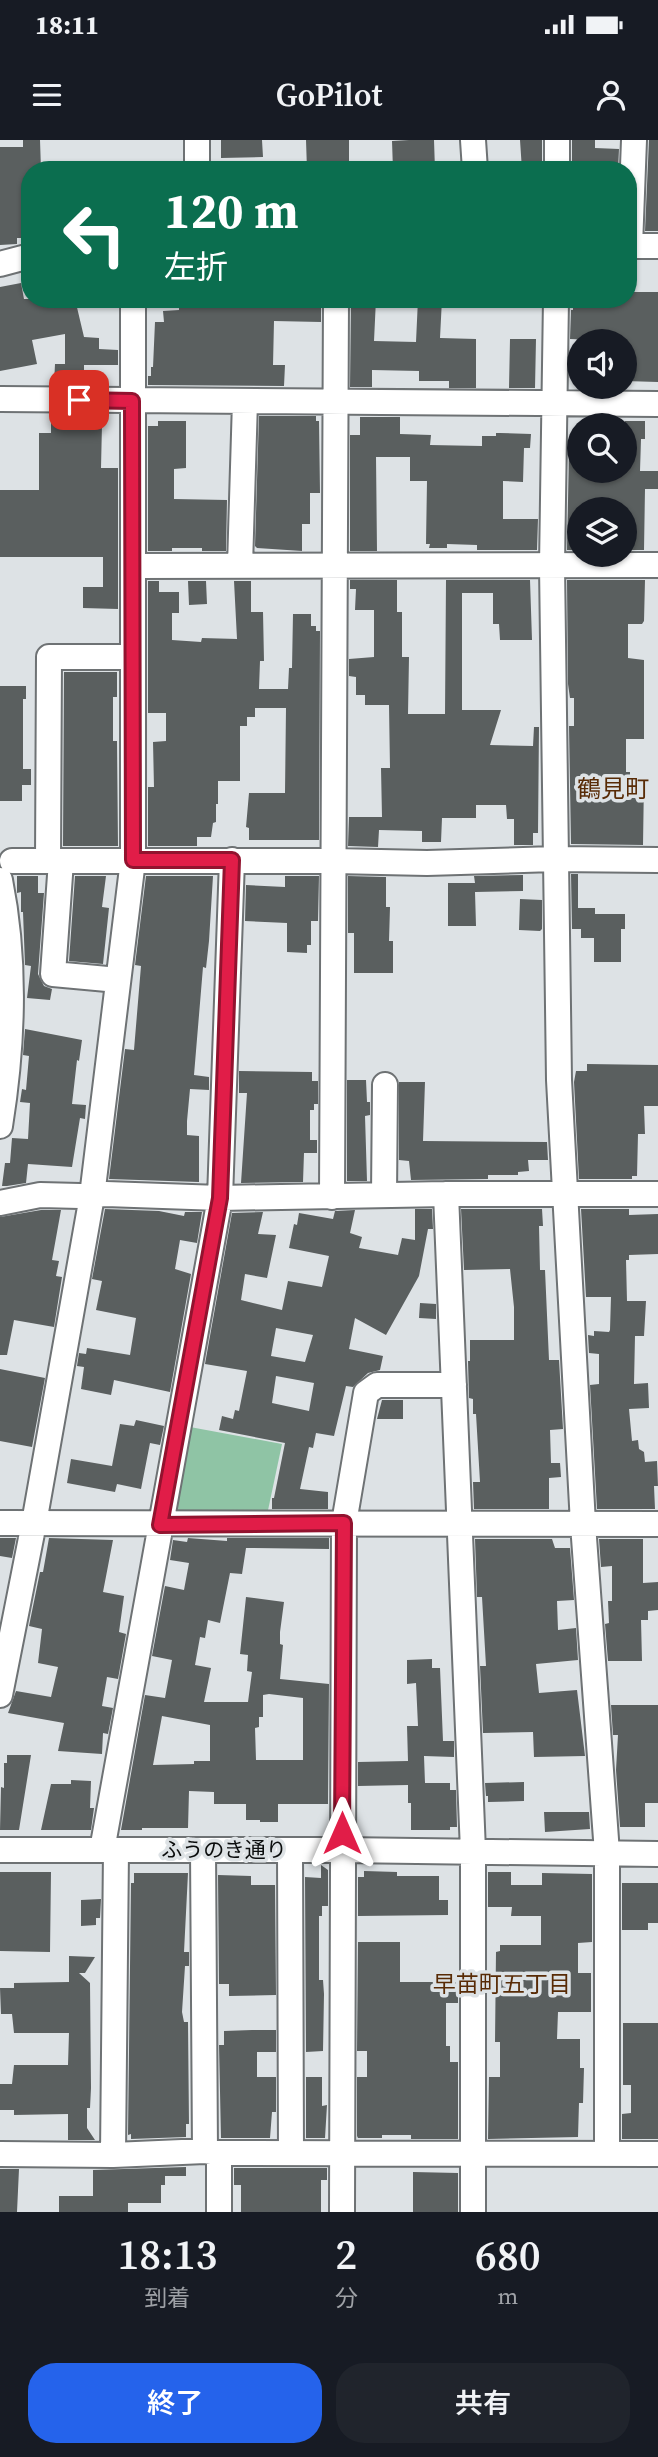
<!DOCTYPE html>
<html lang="ja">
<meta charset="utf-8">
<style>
body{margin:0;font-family:"Source Serif 4","Noto Sans JP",serif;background:#20242c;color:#f1f3f6;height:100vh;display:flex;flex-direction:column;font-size:26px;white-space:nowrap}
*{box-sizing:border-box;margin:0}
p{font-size:23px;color:#9ea1a6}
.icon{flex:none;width:38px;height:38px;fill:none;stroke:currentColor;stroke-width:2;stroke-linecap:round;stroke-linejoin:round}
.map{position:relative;height:2072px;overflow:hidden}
.panel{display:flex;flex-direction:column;background:#171b24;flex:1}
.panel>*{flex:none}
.hud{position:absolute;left:21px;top:21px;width:616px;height:147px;border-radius:28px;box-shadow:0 2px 5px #0004;background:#0b6e4f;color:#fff;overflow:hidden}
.tools{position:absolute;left:567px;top:189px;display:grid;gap:14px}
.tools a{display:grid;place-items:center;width:70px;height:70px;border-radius:50%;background:#171b24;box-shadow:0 2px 5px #0004;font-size:35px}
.pin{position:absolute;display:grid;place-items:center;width:60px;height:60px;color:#fff;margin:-30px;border-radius:14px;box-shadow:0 4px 10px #0006}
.me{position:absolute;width:77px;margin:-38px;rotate:0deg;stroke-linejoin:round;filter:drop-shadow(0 0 5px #0008)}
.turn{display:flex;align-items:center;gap:24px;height:147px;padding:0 28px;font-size:32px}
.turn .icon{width:91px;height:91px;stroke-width:2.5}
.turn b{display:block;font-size:49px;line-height:60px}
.eta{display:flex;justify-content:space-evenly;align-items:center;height:119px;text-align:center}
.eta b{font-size:42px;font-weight:600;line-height:49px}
.button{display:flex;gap:14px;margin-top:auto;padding:14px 28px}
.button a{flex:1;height:80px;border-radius:28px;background:#2563eb;color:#fff;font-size:28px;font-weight:600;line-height:80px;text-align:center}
.button a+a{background:#20242c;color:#f1f3f6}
.status{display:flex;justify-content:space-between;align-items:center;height:49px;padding:0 35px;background:#171b24;direction:ltr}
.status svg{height:19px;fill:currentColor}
header{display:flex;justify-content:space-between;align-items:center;height:91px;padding:0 28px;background:#171b24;font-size:32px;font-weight:600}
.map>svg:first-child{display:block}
</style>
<div class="status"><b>18:11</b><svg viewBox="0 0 49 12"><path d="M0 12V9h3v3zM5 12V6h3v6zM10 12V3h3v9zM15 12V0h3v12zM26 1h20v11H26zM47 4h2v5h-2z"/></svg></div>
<header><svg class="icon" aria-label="menu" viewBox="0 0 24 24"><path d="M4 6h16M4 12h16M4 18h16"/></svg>GoPilot<svg class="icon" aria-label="person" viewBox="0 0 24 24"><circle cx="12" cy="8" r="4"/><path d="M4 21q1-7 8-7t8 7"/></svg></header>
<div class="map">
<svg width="658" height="2072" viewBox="0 0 658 2072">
<rect width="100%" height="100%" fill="#dde2e5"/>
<path fill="#8fc4a5" d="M190,1287L282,1304L267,1375L174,1373Z"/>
<path fill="#5a5f5f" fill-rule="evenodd" d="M23,0H40L41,30H30V98H17V104L0,105V7H23Z
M221,0H262L263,17L221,18Z
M306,0H349V30H307Z
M409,0H434L435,30H393L392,1Z
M520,0H542V30H522Z
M572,0H595V8L619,9L618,30H572Z
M649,0H658V91H645Z
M21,143L24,159H75L84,197L99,198V209L118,210V225H84V241H81V245H54L55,224H65V194L32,200L37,224L0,231V147Z
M628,152H658V242L625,241V201L570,199L571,170H573V164H579V159H628Z
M179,159H315V165H321V182L274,181L273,225H285L284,246L148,245V236H151V227H153L155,182H164L163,171L179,170Z
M351,159H376L374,201L416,202L418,159H442L440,198L476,199V248H449V241H419V231L372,230V247H350Z
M510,199H536L535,248H509Z
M51,275H96V284H102L101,328H118V469L83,468V447H103V417H0V350H39V293H51Z
M259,276H316V281H319L320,353H310V384H302V411L257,408L255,406Z
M360,277H400V294L431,295L430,305L482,306V296H496V293H500L531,294L530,308H524L523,342L503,341V379H538L537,410H477V405L447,404V408H429L430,404H426L427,341H410V317H376L377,411H350V295H360Z
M158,281H186V328L174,329V359L227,360L226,411H202V408H172V411H148V286H158Z
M625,281H645V299H641L640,331H658V349H645L644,410H627L628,371H625V369H579V410H567L569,313L579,312V331H625Z
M350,440H397V472H402V517H409L408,574H445L446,440H530L532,500H500L499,484H493V453H462V570H501L490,605L533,606L534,587H539L538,693H533V705H514V679H507L506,665H476V678H442L441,702H422V691L379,690L378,707L348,706L349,677H382L381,628H390L389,565H365V555H356V537L349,536V519L374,517V470H355L356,449H350Z
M567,440H645L644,481L642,484H628V518L644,520V599H626V632H630V640H644L643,705L571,704L569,586H574V558H570L568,544Z
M148,441H159V452H179V473H172V500L201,502L202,498L237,499L234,441H251V472H263L264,521H260L259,549H288L289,528H292L293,474H311V486H316V491H320L319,700H249V688L246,687L249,653H285L286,568H255V577H247V586H240V641H218V664H216V682L213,683L211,697H197V706H148V647H154L153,602L166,601V573H148Z
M188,441H206L207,464L189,465Z
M64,532H117V557H113V601H117L118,706H63Z
M0,546H26V559H23V629H31V645H22V661H0Z
M571,734H578V768H595V774H625V789H621V822H594V798H581V789H572Z
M523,735V751L475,752L476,786H448V743H475L474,736Z
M17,736H38V753H44L38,834L44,846L52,849L50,860L27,858L31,826L25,825L23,772H21V752L17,753Z
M75,736H106L102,767L109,768L103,824L69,821Z
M146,736H213L209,801L206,828L203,827L194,935L209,937V950L190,949L187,981V995L199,996V1042L109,1039L125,909L134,910L141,826L135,825Z
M285,736H319L318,781H311V805H307V813L287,812V783L245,781L246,745L285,747Z
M348,736L386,737V767H390L389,801H393V833H354V793H348Z
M520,759L542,760V789L540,791L519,790Z
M25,889L82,900L79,921L77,920L72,964L86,965L85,979L80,978L72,1027L28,1024L26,1043L7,1046H2L5,1023H10L12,998L28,999L30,963L20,962L22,949L26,950L29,916L23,915Z
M587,924L658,925V966H644L645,994H638L637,1036H632V1039H579L574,942L576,931H587Z
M239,931L312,932V941H318V964H314V970H310V1000H317V1013H304L303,1042L241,1043L247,953H239Z
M347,940H366L367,962H370V975L365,976L367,1041H347Z
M399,942H425L423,1001L547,1002L548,1020H528L529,1031L518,1032V1035H488V1039L411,1040L409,1021L399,1020Z
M105,1069L159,1071L184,1076L185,1072H202L197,1103L180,1100L175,1129L191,1134L170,1252L114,1240L111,1255L81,1249L84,1227L77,1226L79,1213L86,1214L87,1208L130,1215L136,1178L96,1170L102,1141L92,1139Z
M415,1069H432L433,1089H428L419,1136L386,1195L355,1178L349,1209L383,1216L380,1230L368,1233L353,1247L346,1246L334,1296L316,1293L313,1308L309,1307L300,1349L328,1352V1369H272V1358H274L285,1303L219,1290L222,1276L233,1279L235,1270L239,1271L247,1231L205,1224L232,1073L263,1072L258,1094L276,1095L267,1138L245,1134L241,1160L282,1170L288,1141L322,1147L329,1116L289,1108L294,1084L297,1085L299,1073L333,1079L335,1071L355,1070L350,1093L362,1097L359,1108L398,1115L402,1098L415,1100ZM276,1188L313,1195L305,1222L271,1216ZM276,1236L314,1243L309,1271L272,1263Z
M461,1069H542L543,1086H539L540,1130H545L549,1220H559L563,1289L550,1290L551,1323H560L561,1337L549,1338V1369H474L473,1342H480L476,1274H473V1259L469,1258L468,1221H470V1200H514V1167L510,1129L464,1130Z
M581,1069H629V1075L658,1074V1114L629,1115V1120H626L627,1161H646L644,1196H635L634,1244L648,1243L649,1268L629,1269L632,1301L638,1300L639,1309L644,1312L645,1322L657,1321L658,1346H654L655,1369H597L590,1245L599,1244V1214L589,1213L588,1195L594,1196V1191L609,1192L610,1190L611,1157H586Z
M41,1070H61L52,1120L59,1121L56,1136L62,1137L54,1187L14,1180L7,1215H0V1077Z
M420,1163L436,1164V1179L419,1178Z
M0,1229L45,1238L32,1307L0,1301Z
M382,1260H403V1279H377Z
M136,1280L164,1286L160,1305L150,1303L141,1349L117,1344L115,1352L67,1343L71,1319L112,1326L120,1284L134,1286Z
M0,1398H16L12,1418L0,1416Z
M49,1398L113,1400L103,1452L124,1456L119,1492L126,1494L118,1539L107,1537L102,1566L113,1568L108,1594L103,1593L102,1614L58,1611L64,1583L8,1573L16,1551L51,1557L58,1527L38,1523L42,1489L29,1486L40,1432H43Z
M188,1398L227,1401V1398H329V1409L246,1408L242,1434L230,1433L220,1483L208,1480L205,1498L200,1497L195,1525L211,1528L204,1562H248L252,1532L247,1531L248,1515L240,1514L246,1457L284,1462L280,1492V1504L283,1505L280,1539L329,1544L328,1664H278V1682H260V1680H246V1664H214V1652L189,1651L188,1688H142V1690H121L145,1555L165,1558L172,1520L152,1516L165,1446L184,1450L189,1423L170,1420L173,1400L187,1402ZM269,1554L303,1558V1620H256L255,1588L259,1587V1577H263V1555ZM162,1576L210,1585V1621H194V1624L153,1625Z
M475,1399H552L555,1408H570L574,1460L557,1461L558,1490L576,1488L578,1520L536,1524L539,1553L577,1550L585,1616L534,1617L533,1592L483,1593L480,1526H486L482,1457H477Z
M599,1399H643V1443L658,1442V1470L648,1471V1480H641L642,1521H608L605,1484L609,1483L608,1461H612V1426L601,1427Z
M432,1519V1528H440L443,1601H454V1617L424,1616L425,1643H450V1650H456L457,1687H450V1690H411V1663H408V1645L358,1646V1622L408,1621L407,1586H418L416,1543L407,1544V1520Z
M611,1565H658V1663H645V1687H620L616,1630L618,1595H613Z
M7,1615H31L19,1690H0L1,1647L4,1648V1623H7Z
M71,1640L91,1641L90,1668H94L91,1690H41L51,1644H71Z
M524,1642V1661L488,1662V1656H486L485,1643Z
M544,1672H589L590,1689L545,1692Z
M321,1725L328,1730V1766H322V1776H319V1840H323L324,1854L323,1911L306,1912L305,1737L321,1738Z
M364,1731L397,1732V1736H439V1760H448V1775L358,1776V1737H364Z
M0,1732H51L50,1812L0,1811Z
M488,1732H511V1745H542V1733L592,1734V1802L578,1803V1833H591V1872H558L557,1899H580V1928H584L583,1963H579L578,1997L488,1999L489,1937H500V1902H495L496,1812L500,1811V1805H541V1776H511L512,1767H488Z
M134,1733H188L184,1812H189V1826H185L182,1872L184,1882H188L189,1984H186V1997L131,1999V1994L128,1995L131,1743H134Z
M218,1735L251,1736V1745H275L276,1855L229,1856V1844H219Z
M622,1743H658V1783H648V1790H622Z
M101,1759L100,1778H96V1785L81,1786V1760Z
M358,1802H400V1842H458V1863H446V1906H450V1922H458V1999H411V1995H382V1998H358L357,1996V1937H367V1911H357Z
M69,1816L95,1817L85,1833H79L90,1843L91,1948L90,1968H87V1988L95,2000H68V1974L14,1975V1970H0V1944H12L14,1925H68L69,1893H14L12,1874H1L0,1848H14V1843L69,1842Z
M623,1883H658V1999H622V1974L631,1973V1945H623Z
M252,1890H276V1912H257V1937H276V1972H272L270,1998H221L219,1905H224V1891Z
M306,1937H322V1966L327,1965L325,1998H306Z
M186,2027V2036H165V2045H161V2063H128V2072H59V2056H93V2030Z
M234,2028H327V2040H321V2072H241V2045H234Z
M0,2029H19L17,2072H0Z
M413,2032L458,2033V2072H413Z"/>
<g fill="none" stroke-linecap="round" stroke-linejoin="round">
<g stroke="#6e7274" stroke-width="28">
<path id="minor" d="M197,0V30
M473,0L475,30
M557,30V0
M628,106H658
M630,106L634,0
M0,124L30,116
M556,159L552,426L559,940L583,1384L607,1713V2013
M0,259L658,264
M133,426L658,425
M240,426L245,261
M12,721H334L427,723L554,719L658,720
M48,721L49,517H133
M61,721L53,834L118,840
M0,740C16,820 13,905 0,986
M446,1054L473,1711V2072
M384,1055L385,945
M332,1057L336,159
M0,1063L40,1055L80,1056L106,1054L220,1058L446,1054H658
M0,1383L658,1384
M0,1555L34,1383L92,1056L133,720V159
M0,1710H342L658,1714
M102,1710L220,1058L232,720
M203,1710L205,2011
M290,1710L291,2013
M219,2013V2072
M0,2014L113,2015L205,2011L219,2013L658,2014
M113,2015L116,1710
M342,2072L344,1383L366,1253L377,1245H454"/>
</g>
<use href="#minor" stroke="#fff" stroke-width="24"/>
</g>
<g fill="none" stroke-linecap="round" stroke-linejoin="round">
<g stroke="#92132f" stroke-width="18">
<path id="route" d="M79,260L132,261L133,720H232L220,1058L160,1385L344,1383L342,1693"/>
</g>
<use href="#route" stroke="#e11d48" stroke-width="12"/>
</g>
<g text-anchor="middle" stroke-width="7" stroke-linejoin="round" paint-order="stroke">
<g font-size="21" fill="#0b0d0d" stroke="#dde2e5">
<text x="224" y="1717">ふうのき通り</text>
</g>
<g font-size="23" fill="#582b06" stroke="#dde2e5">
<text x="502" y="1852">早苗町五丁目</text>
</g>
<g font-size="24" fill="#582b06" stroke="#dde2e5">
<text x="613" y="657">鶴見町</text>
</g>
</g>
</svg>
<div class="tools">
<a><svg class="icon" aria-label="sound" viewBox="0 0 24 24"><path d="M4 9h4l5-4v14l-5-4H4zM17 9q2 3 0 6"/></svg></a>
<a><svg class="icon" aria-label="search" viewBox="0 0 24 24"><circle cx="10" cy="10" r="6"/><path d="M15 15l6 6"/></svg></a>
<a><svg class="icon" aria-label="layers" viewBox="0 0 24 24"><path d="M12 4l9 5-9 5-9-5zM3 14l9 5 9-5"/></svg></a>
</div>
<div class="pin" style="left:79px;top:260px;background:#d93025"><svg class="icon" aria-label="arrive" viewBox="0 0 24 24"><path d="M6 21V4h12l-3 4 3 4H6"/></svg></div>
<svg class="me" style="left:342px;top:1693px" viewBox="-20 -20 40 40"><path d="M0-17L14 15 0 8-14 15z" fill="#e11d48" stroke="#fff" stroke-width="4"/></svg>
<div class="hud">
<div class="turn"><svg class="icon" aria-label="left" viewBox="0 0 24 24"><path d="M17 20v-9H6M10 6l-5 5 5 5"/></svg><div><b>120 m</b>左折</div></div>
</div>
</div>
<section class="panel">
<div class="eta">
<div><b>18:13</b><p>到着</p></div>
<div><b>2</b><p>分</p></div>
<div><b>680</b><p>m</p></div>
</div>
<div class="button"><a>終了</a><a>共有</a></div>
</section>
